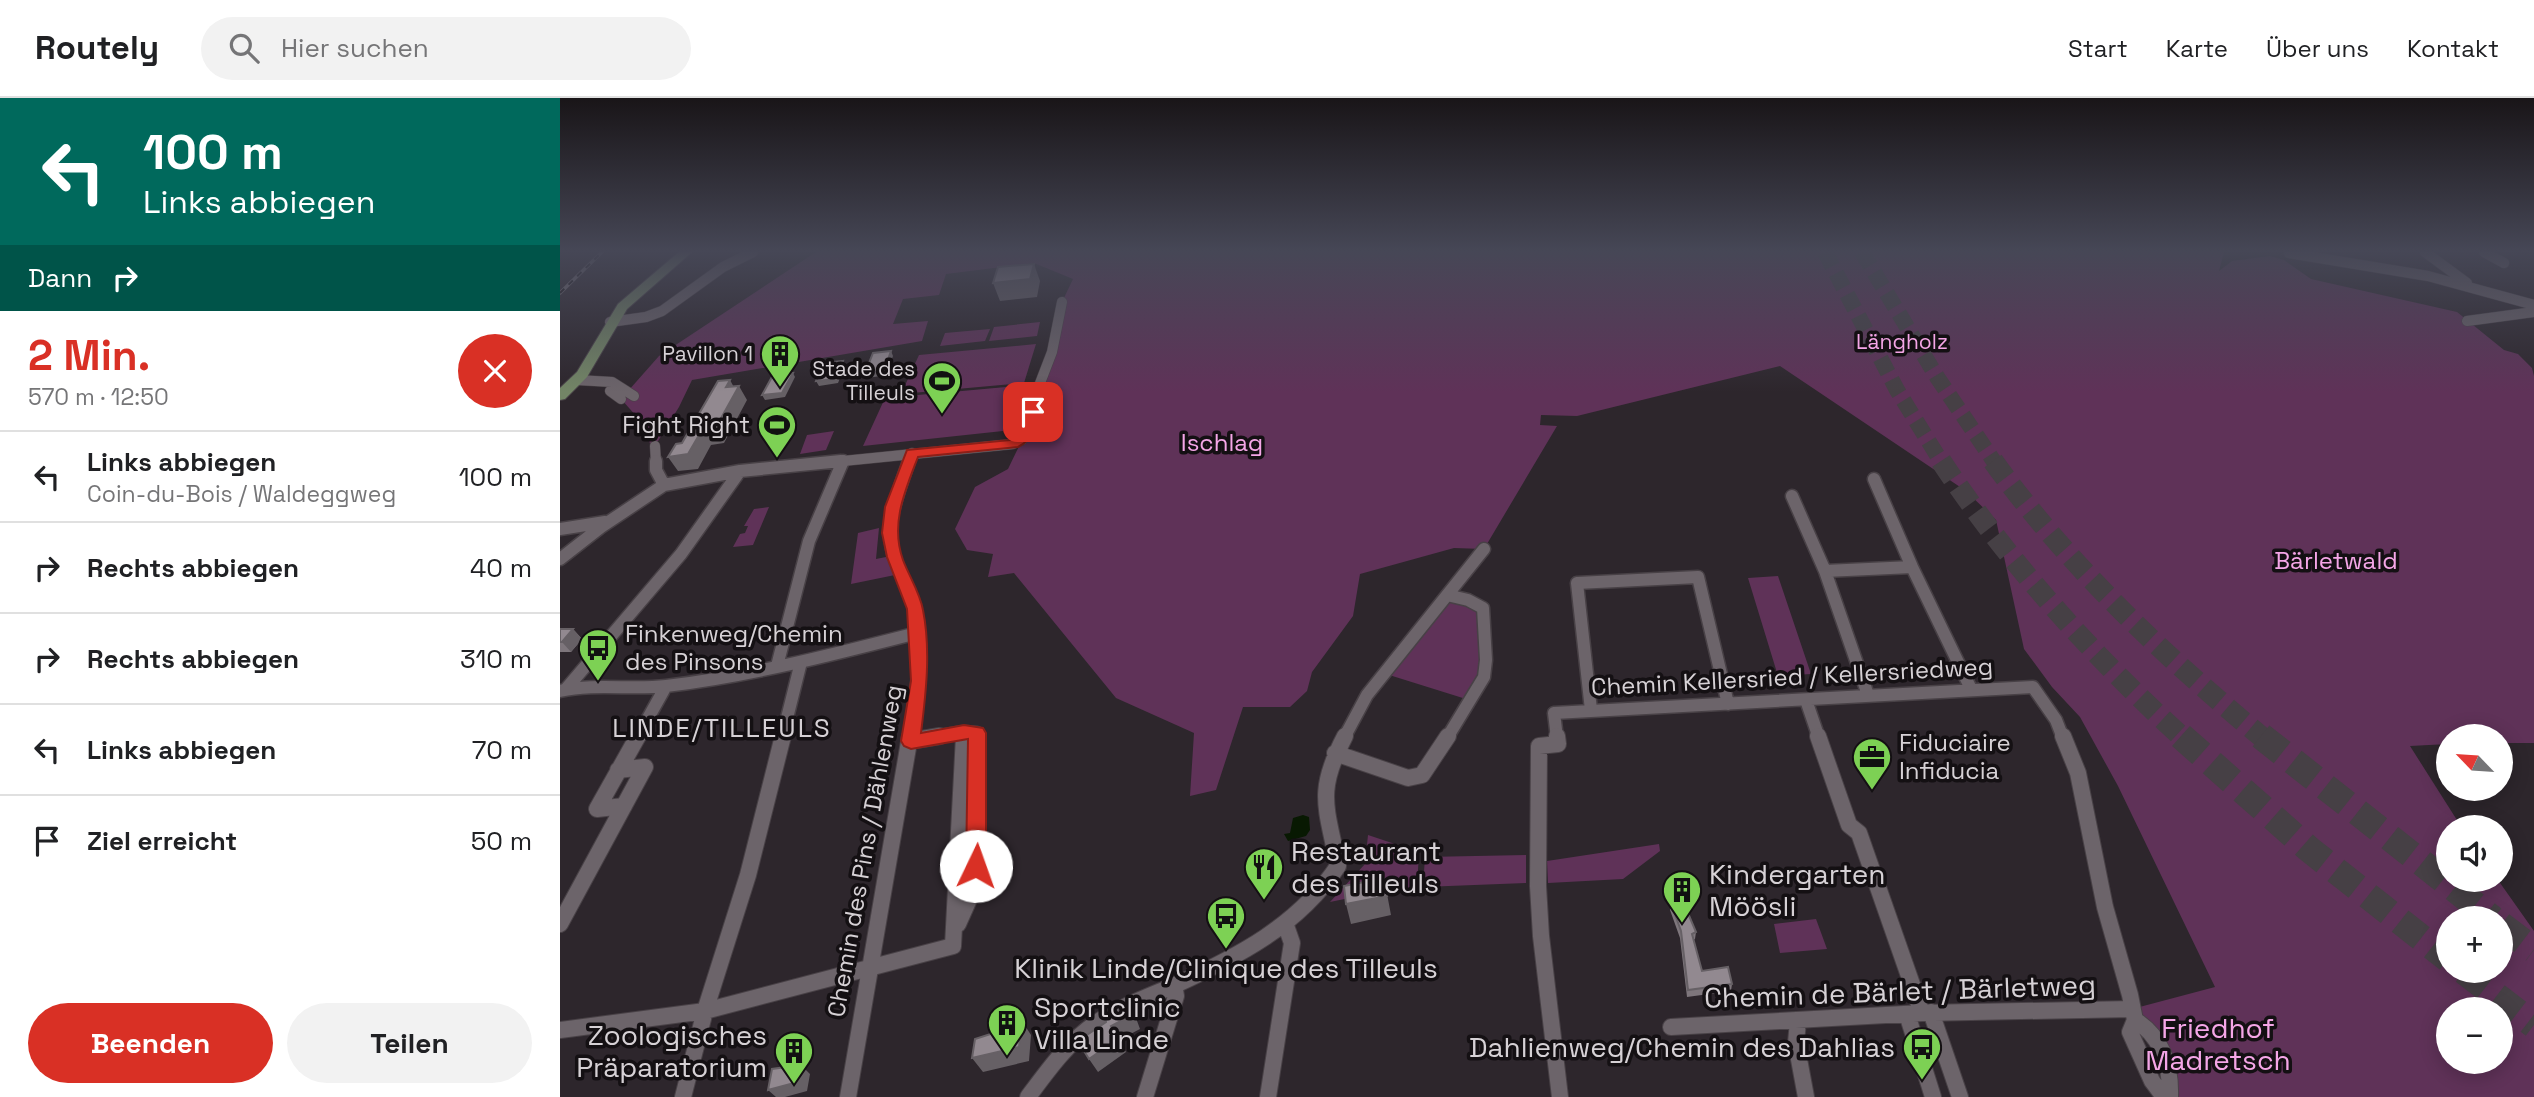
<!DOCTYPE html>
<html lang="de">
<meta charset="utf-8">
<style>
body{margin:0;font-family:"Space Grotesk",sans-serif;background:#f2f2f2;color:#202124;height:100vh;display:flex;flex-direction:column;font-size:26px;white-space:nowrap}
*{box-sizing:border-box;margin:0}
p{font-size:23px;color:#757577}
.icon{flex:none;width:38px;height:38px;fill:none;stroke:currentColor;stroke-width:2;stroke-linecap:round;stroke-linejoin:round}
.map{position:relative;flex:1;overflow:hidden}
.drawer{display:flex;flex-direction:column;background:#fff;width:560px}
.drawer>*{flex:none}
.top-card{background:#00695c;color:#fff;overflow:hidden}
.needle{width:46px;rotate:295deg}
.buttons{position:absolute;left:1876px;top:626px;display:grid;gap:14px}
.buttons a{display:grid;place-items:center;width:77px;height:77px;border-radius:50%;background:#fff;box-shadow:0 4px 18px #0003;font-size:35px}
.pin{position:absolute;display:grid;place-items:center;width:60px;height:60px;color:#fff;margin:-30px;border-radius:14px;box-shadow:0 4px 10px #0006}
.me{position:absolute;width:77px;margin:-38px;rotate:3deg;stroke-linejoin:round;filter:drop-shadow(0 0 5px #0008)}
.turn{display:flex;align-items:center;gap:24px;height:147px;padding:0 28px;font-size:32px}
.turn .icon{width:91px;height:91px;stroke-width:2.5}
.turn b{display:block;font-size:49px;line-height:60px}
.then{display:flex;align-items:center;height:66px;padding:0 28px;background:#0003;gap:14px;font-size:26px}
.round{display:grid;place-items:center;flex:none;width:74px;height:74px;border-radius:37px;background:#f2f2f2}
.summary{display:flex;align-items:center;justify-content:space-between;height:119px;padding:0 28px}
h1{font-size:42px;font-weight:600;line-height:52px;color:#d93025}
.cta{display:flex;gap:14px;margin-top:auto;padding:14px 28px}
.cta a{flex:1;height:80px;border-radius:42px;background:#d93025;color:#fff;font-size:28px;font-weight:600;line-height:80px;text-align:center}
.cta a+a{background:#f2f2f2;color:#202124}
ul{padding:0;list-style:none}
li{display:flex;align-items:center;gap:21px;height:91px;padding:0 28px;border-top:2px solid #e0e0e0}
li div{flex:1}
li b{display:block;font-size:26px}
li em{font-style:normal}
header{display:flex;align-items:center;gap:42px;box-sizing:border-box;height:98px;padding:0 35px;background:#fff;border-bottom:2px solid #e0e0e0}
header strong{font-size:33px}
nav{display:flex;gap:38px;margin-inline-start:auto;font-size:24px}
.search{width:490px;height:63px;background:#f2f2f2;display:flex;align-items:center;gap:18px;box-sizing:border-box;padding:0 24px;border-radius:38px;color:#757577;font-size:26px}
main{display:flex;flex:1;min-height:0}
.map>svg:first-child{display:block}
</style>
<header>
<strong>Routely</strong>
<div class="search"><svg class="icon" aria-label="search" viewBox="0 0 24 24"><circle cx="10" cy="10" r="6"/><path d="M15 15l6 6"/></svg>Hier suchen</div>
<nav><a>Start</a><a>Karte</a><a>Über uns</a><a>Kontakt</a></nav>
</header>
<main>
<section class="drawer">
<div class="top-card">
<div class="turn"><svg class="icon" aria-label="left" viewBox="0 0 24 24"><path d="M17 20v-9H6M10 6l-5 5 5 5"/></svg><div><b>100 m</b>Links abbiegen</div></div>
<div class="then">Dann<svg class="icon" aria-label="right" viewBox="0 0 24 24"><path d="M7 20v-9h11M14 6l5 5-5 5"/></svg></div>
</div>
<div class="summary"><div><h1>2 Min.</h1><p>570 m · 12:50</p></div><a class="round" style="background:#d93025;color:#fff"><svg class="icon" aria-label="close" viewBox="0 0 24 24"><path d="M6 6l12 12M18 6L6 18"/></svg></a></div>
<ul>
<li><svg class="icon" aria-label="left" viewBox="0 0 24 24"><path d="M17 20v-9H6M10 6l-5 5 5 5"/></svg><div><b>Links abbiegen</b><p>Coin-du-Bois / Waldeggweg</p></div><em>100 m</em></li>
<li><svg class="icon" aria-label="right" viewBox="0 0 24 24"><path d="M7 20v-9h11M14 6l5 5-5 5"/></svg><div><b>Rechts abbiegen</b></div><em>40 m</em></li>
<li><svg class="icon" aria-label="right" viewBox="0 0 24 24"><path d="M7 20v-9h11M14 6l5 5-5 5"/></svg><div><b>Rechts abbiegen</b></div><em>310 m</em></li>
<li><svg class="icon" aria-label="left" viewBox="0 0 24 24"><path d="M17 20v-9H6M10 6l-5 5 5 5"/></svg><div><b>Links abbiegen</b></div><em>70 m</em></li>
<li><svg class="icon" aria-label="arrive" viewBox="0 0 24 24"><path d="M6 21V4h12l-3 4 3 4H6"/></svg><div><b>Ziel erreicht</b></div><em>50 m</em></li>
</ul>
<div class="cta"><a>Beenden</a><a>Teilen</a></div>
</section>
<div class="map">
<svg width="1974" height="999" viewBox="0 0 1974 999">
<rect width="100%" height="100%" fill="#2d262c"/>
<path fill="#5f3258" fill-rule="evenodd" d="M256,154H1664L1659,173L1672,163L1710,158L1724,162L1751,181L1897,214L1944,252L1958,256L1972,270L1974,278V645H1941V639H1888V646L1850,648L1902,730H1888V782H1938L1974,833V999H1610L1611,973L1572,911L1655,889L1558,688L1520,619L1492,589L1464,551L1436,422L1406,393L1220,268L1017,318L981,317L980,327L997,328L924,451L894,450L800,476L793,518L752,574L747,593L730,609H683L656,692L630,698L634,635L556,600L454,475L428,479L433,456L407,452L395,431L415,389L448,371L462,342L502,204L513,181L474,165L386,176L379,197L343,201L333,226L368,223L362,243L132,282L119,309L95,348V343L90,346L86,329L61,301L99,258ZM1888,821H1941V873H1888ZM1888,912H1941V964H1888Z
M480,224L477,238L429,243L434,229Z
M430,231L425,243L380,248L385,235Z
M476,246L464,285L341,296L359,257Z
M457,288L443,333L303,348L325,300Z
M274,333L266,352L240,356L247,337Z
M209,409L193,447L173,449L180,436L185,435L188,428H184L194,411Z
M319,430L316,461L326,459L335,477L291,486L298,435Z
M1218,478L1251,576L1218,578L1188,480Z
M895,502L918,513C921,552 928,565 906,601L826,576L885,505Z
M808,737L859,754L857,790L833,791L770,804L805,766Z
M1099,746L1100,753L1063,781L988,785L987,763Z
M966,757V785L863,789L865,759Z
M1256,821L1267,851L1220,855L1214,826Z"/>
<path fill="#081902" d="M743,717L749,719L750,732L746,738L728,743L724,736L730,735L733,720Z"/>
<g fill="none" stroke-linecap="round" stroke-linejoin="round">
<path stroke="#464045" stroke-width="16" stroke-dasharray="16 8" stroke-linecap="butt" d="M1265,154L1337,292L1382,365
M1302,154L1377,279L1435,365"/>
<path stroke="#464045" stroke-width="21" stroke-dasharray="21 10" stroke-linecap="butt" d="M1381,363C1448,464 1533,558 1623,640
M1433,363C1508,467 1604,558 1703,640"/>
<path stroke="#464045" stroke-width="27" stroke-dasharray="27 14" stroke-linecap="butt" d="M1621,638L1750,752L1888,861
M1701,638L1933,821
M1941,827L1974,852
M1904,873L1974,927"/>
<g stroke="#484146" stroke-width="11">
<path id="street-far2" d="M1865,154L1907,185
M1924,154L1944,165
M1729,155L1868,178L1974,207
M1907,223L1974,214
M50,224L86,219L102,213L163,169L193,154
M17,282L52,284L74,298
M50,293L61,301
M95,348L96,365
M263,365L453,346L462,342L468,334L477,293L492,254L502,204
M282,365L283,362
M349,365L352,355"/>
</g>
<g stroke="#484146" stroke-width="15">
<path id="street-far1" d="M96,363V372L104,387
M349,363C338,396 323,427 335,462C341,478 352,495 355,512C364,554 356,598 349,640
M1314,381L1352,469L1411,591
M1232,398L1265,473L1308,597
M0,431L45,424
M0,461L41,429L104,387L180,373L281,363
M1265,473L1352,469
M887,497L908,502L923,510L926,562L924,579L887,640
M217,568L249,443L283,363
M6,591L121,456L180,373
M0,593C35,585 71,592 106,588C191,578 275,556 357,535
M1246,602L1259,640
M1031,612L1017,485L1138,479L1168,606
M404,634L417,635V640
M77,640L106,588
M222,640L241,564
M369,640L404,634V640
M784,640L807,597L924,451
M997,640L994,615L1473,589L1496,622L1503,640"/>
</g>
<g stroke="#484146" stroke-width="18">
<path id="street" d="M997,638L998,646L979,648L978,788L981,838L1000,999
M1258,638L1289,727L1299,735L1362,915
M1503,638L1518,675L1545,809L1570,897L1575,922L1570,934L1592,983L1604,999
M350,643L380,638
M775,655L848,680L862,677L888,638
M64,708L37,711L78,638
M0,826L85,669L58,672
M398,826L415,788L418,730L417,638
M1371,914L1400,999
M1347,916L1373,999
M1575,922C1602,939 1611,968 1610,999
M1238,923L1236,945L1246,999
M1111,929L1362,915L1572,911
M0,932L145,913L393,848L404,638
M123,999L145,913L188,777L223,638
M288,999L350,638
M468,999C488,972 508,944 536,925C560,909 587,899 613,888C677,859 738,828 778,768C767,709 755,695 785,638
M585,999L616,898L614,887
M708,999L732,845L725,825"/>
</g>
<g stroke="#484146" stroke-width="2">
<path id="secondary" d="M119,154H132L67,211L27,279L5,301L0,302V290L17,274L58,206Z"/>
</g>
<use href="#street-far2" stroke="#6c646a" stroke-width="10"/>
<use href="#street-far1" stroke="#6c646a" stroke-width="12"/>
<use href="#street" stroke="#6c646a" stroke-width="16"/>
<use href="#secondary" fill="#738566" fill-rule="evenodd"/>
<g stroke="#7f797e" stroke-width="3.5">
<path id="rail" d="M0,195L42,154"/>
</g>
<use href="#rail" stroke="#141013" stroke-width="2" stroke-dasharray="6" stroke-linecap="butt"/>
</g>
<path fill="#7e767c" d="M0,531H13L22,541L11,554H0Z
M1111,805L1136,834L1135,841L1133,842L1142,873L1172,886L1171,893L1127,899L1120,840L1110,812Z"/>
<path fill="#666065" d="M474,166L480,183L477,199L440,203L433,185Z
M331,253L333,258L326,277L308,280L305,275Z
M283,263L285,268L278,285L259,288L256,283Z
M233,275L235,279L225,299L205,302L202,297Z
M170,282L176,293L179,288L187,302L164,345L151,347L138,371L118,373L108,359L142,332Z
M13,531L22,541L11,554L2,544Z
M824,780L831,817L791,826L786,806Z
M568,907L576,920L580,931L559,942L566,954L538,974L529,961L551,928Z
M462,923L471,937L469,963L423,974L412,960Z
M241,967L250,976L247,993L225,999H216L208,992Z"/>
<path fill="#928990" stroke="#666065" stroke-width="2" d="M474,166L470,181L433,185L438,169Z
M331,253L324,273L305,275L313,255Z
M283,263L276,281L256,283L264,265Z
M233,275L222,295L202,297L213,277Z
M170,282L166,289L179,288L155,331L142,332L128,356L108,359L116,346L122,345L158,283Z
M0,531H13L2,544H0Z
M824,780L827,798L786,806L784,788Z
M1122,801L1136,834L1132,836L1142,873L1168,869L1172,886L1128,892L1121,833L1111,805Z
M568,907L572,917L551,928L559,940L529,961L518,943L546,924L545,919Z
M462,923L459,949L412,960L415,941L440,933L441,928Z
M241,967L238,984L208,992L212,971Z"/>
<linearGradient id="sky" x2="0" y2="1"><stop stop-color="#191518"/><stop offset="0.52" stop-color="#464756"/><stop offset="1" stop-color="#464756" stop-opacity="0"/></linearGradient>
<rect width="1974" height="294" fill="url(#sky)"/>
<path fill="#d93025" stroke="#8d1f18" stroke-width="2" d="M473,310L479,314C476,330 474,341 458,349L358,359C345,393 330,426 343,462C349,478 360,495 363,512C371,552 366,595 361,635L404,627L423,630L426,635V768L423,774L416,777L409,774L406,768L408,641L351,651L344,648L341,643L351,583L347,511L327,459L322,435L325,409L347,352L450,342L462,334L466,314Z"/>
<defs>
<g id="building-pin" transform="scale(2.0125)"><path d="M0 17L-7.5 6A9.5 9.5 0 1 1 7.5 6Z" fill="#7dd154" stroke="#141013"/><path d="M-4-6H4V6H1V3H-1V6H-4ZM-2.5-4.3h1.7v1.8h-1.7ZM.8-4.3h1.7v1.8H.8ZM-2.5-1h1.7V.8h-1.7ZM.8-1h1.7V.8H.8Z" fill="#111"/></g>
<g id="stadium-pin" transform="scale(2.0125)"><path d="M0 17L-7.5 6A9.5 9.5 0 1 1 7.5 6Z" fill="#7dd154" stroke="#141013"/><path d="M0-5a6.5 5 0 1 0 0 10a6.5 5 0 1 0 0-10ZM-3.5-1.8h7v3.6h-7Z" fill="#111"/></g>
<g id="bus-pin" transform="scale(2.0125)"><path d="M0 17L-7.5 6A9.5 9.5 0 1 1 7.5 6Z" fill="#7dd154" stroke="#141013"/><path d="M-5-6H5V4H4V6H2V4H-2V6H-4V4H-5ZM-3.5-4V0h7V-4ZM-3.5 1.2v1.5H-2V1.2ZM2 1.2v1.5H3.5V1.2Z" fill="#111"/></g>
<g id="office-pin" transform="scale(2.0125)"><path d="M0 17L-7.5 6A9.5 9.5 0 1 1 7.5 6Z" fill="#7dd154" stroke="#141013"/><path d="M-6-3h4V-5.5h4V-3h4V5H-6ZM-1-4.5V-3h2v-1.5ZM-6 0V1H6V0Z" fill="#111"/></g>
<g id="restaurant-pin" transform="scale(2.0125)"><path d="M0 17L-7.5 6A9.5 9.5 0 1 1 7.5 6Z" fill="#7dd154" stroke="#141013"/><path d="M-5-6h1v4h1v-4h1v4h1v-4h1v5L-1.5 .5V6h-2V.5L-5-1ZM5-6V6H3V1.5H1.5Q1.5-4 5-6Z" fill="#111"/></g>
</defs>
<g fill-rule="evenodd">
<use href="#building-pin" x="220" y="256"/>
<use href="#stadium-pin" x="382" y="283"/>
<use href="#stadium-pin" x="217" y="327"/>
<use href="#bus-pin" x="38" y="550"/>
<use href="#office-pin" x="1312" y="659"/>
<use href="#restaurant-pin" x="704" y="769"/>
<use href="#building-pin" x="1122" y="792"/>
<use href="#bus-pin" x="666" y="818"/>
<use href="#building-pin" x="447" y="925"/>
<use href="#bus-pin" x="1362" y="949"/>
<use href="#building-pin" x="234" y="953"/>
</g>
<g text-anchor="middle" stroke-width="7" stroke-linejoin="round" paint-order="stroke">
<g font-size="21" fill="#f5a6e7" stroke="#141013">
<text x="1342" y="251">Längholz</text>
</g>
<g font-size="21" fill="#d6d1d5" stroke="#141013" text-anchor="end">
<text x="193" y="263">Pavillon 1</text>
<text x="355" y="278">Stade des<tspan x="355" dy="24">Tilleuls</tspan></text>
</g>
<g font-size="24" fill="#d6d1d5" stroke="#141013" text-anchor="start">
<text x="190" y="335" text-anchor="end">Fight Right</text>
<text x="65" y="544">Finkenweg/Chemin<tspan x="65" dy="28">des Pinsons</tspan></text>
<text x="1339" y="653">Fiduciaire<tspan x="1339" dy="28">Infiducia</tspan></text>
</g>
<g font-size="24" fill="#f5a6e7" stroke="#141013">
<text x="662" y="353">Ischlag</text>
<text x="1776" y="471">Bärletwald</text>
</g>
<g font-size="24" fill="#d6d1d5" stroke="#141013">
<text transform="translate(1232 579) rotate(-3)" y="8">Chemin Kellersried / Kellersriedweg</text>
<text transform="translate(305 753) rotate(-80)" y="8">Chemin des Pins / Dählenweg</text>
</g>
<g font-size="26" letter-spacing="2" fill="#d6d1d5" stroke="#141013">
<text x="162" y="639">LINDE/TILLEULS</text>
</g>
<g font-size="28" fill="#d6d1d5" stroke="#141013" text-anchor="start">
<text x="731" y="763">Restaurant<tspan x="731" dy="32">des Tilleuls</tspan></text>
<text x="1149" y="786">Kindergarten<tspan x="1149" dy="32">Möösli</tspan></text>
<text x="666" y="880" text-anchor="middle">Klinik Linde/Clinique des Tilleuls</text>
<text x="474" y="919">Sportclinic<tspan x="474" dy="32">Villa Linde</tspan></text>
<text x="207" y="947" text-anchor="end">Zoologisches<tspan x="207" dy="32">Präparatorium</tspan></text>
<text x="1335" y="959" text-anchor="end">Dahlienweg/Chemin des Dahlias</text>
</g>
<g font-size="28" fill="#d6d1d5" stroke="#141013">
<text transform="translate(1340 893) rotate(-2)" y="10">Chemin de Bärlet / Bärletweg</text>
</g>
<g font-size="28" fill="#f5a6e7" stroke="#141013">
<text x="1658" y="940">Friedhof<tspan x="1658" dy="32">Madretsch</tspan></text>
</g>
</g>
</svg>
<div class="buttons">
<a><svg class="needle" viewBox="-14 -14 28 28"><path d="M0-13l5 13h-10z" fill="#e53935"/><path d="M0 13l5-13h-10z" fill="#757577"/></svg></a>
<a><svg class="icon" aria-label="sound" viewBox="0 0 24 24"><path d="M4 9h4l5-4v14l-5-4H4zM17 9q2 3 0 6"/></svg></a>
<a>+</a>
<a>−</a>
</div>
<div class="pin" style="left:473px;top:314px;background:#d93025"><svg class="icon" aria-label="arrive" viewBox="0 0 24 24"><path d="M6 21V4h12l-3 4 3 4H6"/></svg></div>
<svg class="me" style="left:416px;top:768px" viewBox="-20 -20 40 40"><circle r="19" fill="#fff"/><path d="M0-13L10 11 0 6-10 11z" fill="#d93025"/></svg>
</div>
</main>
